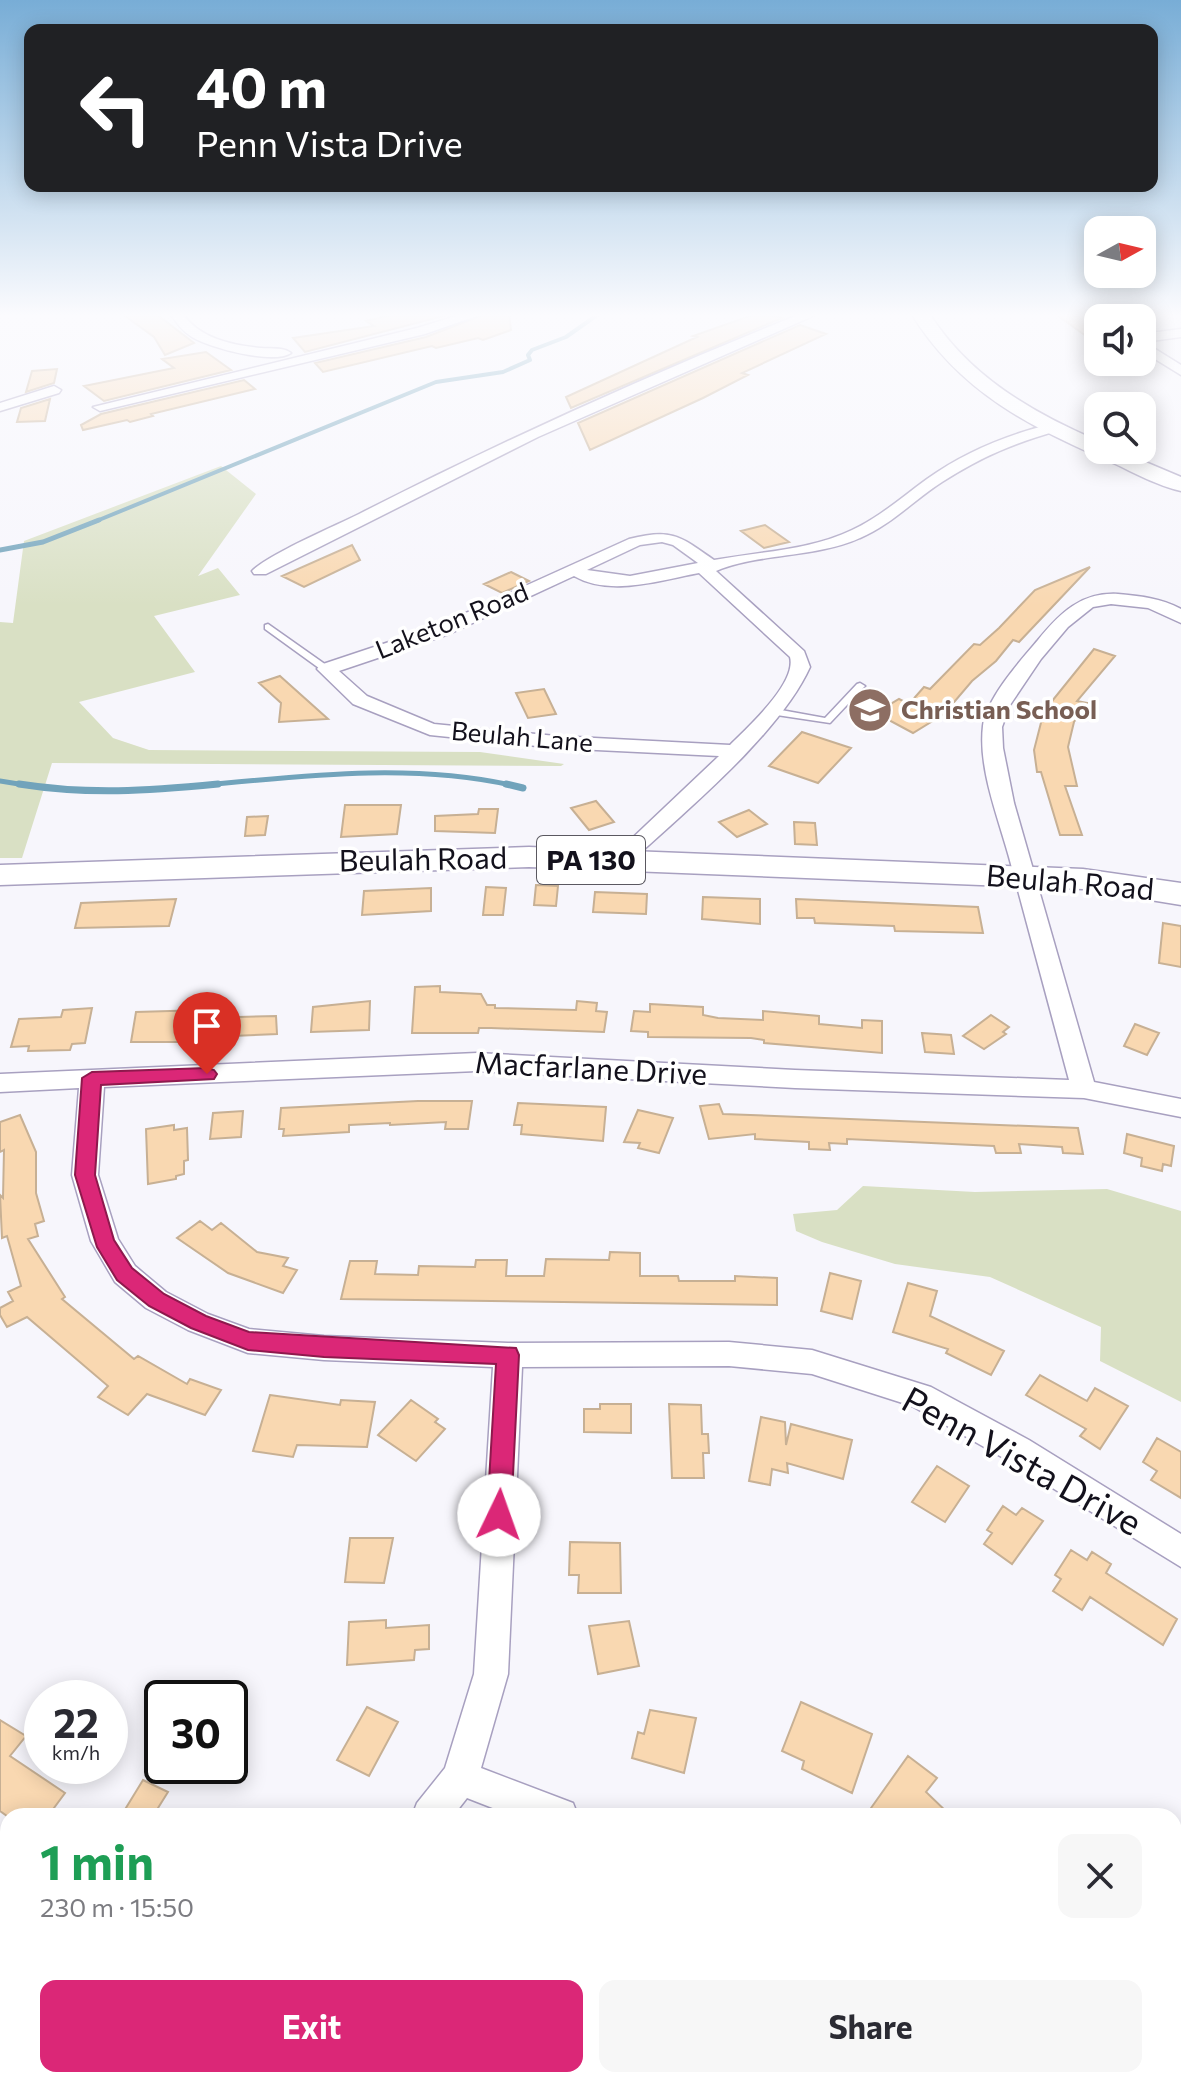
<!DOCTYPE html>
<meta charset="utf-8">
<style>
body{margin:0;font-family:Commissioner,sans-serif;background:#f7f7f7;color:#2b2b33;height:100vh;display:flex;flex-direction:column;font-size:30px;white-space:nowrap}
*{box-sizing:border-box;margin:0}
p{font-size:26px;color:#7c7c81}
.icon{flex:none;width:44px;height:44px;fill:none;stroke:currentColor;stroke-width:2;stroke-linecap:round;stroke-linejoin:round}
.map{position:relative;flex:1;overflow:hidden}
.drawer{position:absolute;left:0px;top:1808px;width:1182px;height:280px;display:flex;flex-direction:column;background:#fff;border-radius:24px 24px 0 0;box-shadow:0 4px 20px #0003}
.drawer>*{flex:none}
.top-card{position:absolute;left:24px;top:24px;width:1134px;height:168px;border-radius:16px;box-shadow:0 4px 20px #0003;background:#202124;color:#fff;overflow:hidden}
.needle{width:52px;rotate:82deg}
.controls{position:absolute;left:1084px;top:216px;display:grid;gap:16px}
.controls a{display:grid;place-items:center;width:72px;height:72px;border-radius:16px;background:#fff;box-shadow:0 4px 20px #0003;font-size:40px}
.speed{position:absolute;left:24px;top:1680px;display:flex;gap:16px;font-size:40px;font-weight:700;text-align:center}
.speed>*{display:grid;place-content:center;width:104px;height:104px;border-radius:50%;background:#fff;box-shadow:0 4px 20px #0003;line-height:1}
.speed small{font-size:20px;font-weight:400}
.speed .limit{border:4px solid #111;border-radius:12px;background:#fff;color:#111}
.pin{position:absolute;display:grid;place-items:center;width:68px;height:68px;color:#fff;margin:-82px -34px;border-radius:50% 50% 50% 0;rotate:-45deg;box-shadow:0 0 8px #0007}
.pin .icon{rotate:45deg}
.me{position:absolute;width:88px;margin:-44px;rotate:3deg;stroke-linejoin:round;filter:drop-shadow(0 0 6px #0008)}
.turn{display:flex;align-items:center;gap:28px;height:168px;padding:0 40px;font-size:36px}
.turn .icon{width:104px;height:104px;stroke-width:2.5}
.turn b{display:block;font-size:56px;line-height:68px}
.round{display:grid;place-items:center;flex:none;width:84px;height:84px;border-radius:16px;background:#f7f7f7}
.head{display:flex;align-items:center;justify-content:space-between;height:136px;padding:0 40px}
h1{font-size:48px;font-weight:700;line-height:60px;color:#1e9e55}
.cta{display:flex;gap:16px;margin-top:auto;padding:16px 40px}
.cta a{flex:1;height:92px;border-radius:16px;background:#db2777;color:#fff;font-size:32px;font-weight:700;line-height:92px;text-align:center}
.cta a+a{background:#f7f7f7;color:#2b2b33}
.map>svg:first-child{display:block}
</style>
<div class="map">
<svg width="1181" height="2088" viewBox="0 0 1181 2088">
<rect width="100%" height="100%" fill="#f7f6fc"/>
<path fill="#d9e0c4" d="M221,466L256,494L198,576L218,568L240,595L154,616L195,672L79,702L113,738L149,750L480,752L564,764L561,766L52,763L22,858H0V622L13,623L24,541Z
M863,1186L975,1192L1107,1189L1181,1211V1402L1100,1361L1101,1327L990,1277L895,1264L822,1242L796,1231L793,1214L837,1210Z"/>
<g fill="none" stroke-linecap="round" stroke-linejoin="round">
<path stroke="#71a3bb" stroke-width="4" d="M94,522L436,382L503,372L530,360L528,355L532,350L566,337L600,313"/>
<path stroke="#71a3bb" stroke-width="5" d="M0,550L43,542L99,520
M0,781L31,786
M196,786C300,776 412,762 515,786"/>
<path stroke="#71a3bb" stroke-width="7" d="M19,784C89,795 147,791 218,784
M506,784L523,788"/>
</g>
<path fill="#f9d8b1" stroke="#c7b094" stroke-width="2" d="M121,313H155L194,343L165,355L154,337Z
M400,313H455L305,352L293,338L374,326L366,321Z
M488,313H509L511,330L483,340L478,338L436,348L432,346L323,372L315,363L426,337Z
M758,313L782,318L571,408L566,397L697,337L693,336Z
M1054,313H1098V334L1086,336Z
M800,325L826,334L742,373L748,375L703,398L590,450L578,423Z
M206,352L231,370L104,401L84,386L174,368L162,359Z
M57,369L54,383L26,392L32,371Z
M244,380L255,389L151,414L153,416L130,422L127,420L83,430L81,425L101,414Z
M50,399L45,421L17,422L21,408Z
M765,525L789,542L764,548L741,531Z
M352,545L360,560L304,587L282,576Z
M1090,567L1019,642L1013,640L996,661L972,681L944,714L913,733L885,718L889,716L879,711L899,699L909,704L924,687L930,689L974,644L980,645L999,628L1035,590Z
M511,572L529,581L502,593L484,584Z
M1094,649L1115,656L1077,701L1087,703L1074,722L1068,747L1077,786H1065L1082,835H1060L1041,772H1037L1034,750L1044,711Z
M280,676L328,719L279,722L281,703L259,683Z
M544,689L556,714L528,718L516,693Z
M802,732L851,748L818,783L769,766Z
M596,801L614,822L589,830L571,808Z
M345,805H401L397,834L341,837Z
M479,809H498L495,833L435,831V816L478,814Z
M749,810L767,824L737,837L719,822Z
M268,816L265,835L245,836L247,817Z
M794,822L815,823L817,845L795,844Z
M536,885L558,886L556,906L534,905Z
M486,887L506,888L503,915H483Z
M431,888V911L362,915L364,891Z
M595,892L647,894L646,914L593,912Z
M703,897L760,899V924L702,919Z
M176,899L169,926L75,928L81,903Z
M796,899L978,907L983,933L895,931L894,926L815,923L814,918H797Z
M1163,923L1181,926V967L1159,963Z
M440,986V992L481,994L487,1005H495V1008L576,1010L577,1001L597,1003L596,1011L607,1012L604,1032L491,1028H479L478,1033H412L415,987Z
M370,1001L369,1030L311,1032L313,1007Z
M650,1004L703,1007V1015L718,1018L763,1020V1011L819,1016V1024L862,1028V1020L882,1021V1053L764,1043V1040L751,1038L648,1037V1032L631,1031L634,1011L650,1012Z
M92,1008L85,1043L72,1044L70,1050L28,1051L29,1046L11,1047L19,1019L61,1017L63,1010Z
M204,1010L203,1018L276,1016L277,1034L182,1038L181,1042H131L136,1012Z
M991,1015L1009,1027L1003,1032L1006,1034L984,1049L963,1036Z
M1135,1024L1159,1033L1147,1055L1124,1046Z
M922,1033L951,1035L954,1054L925,1052Z
M418,1101H472L468,1129H445L446,1122L390,1125V1123L349,1125V1132L283,1136L284,1129H279L281,1108Z
M518,1103L606,1107L603,1141L521,1134L522,1125H514Z
M719,1104L723,1114L1078,1128L1083,1154L1063,1153L1062,1147L1019,1144L1021,1153H996L994,1146L847,1139V1144L829,1143L830,1150L809,1149V1142L755,1139V1134L709,1139L700,1106Z
M638,1110L673,1118L659,1153L638,1148L640,1143L624,1142Z
M243,1111L241,1137L210,1139L213,1113Z
M20,1115L36,1152V1193L44,1221L35,1224L38,1236L28,1239L65,1297L62,1299L134,1359L138,1356L187,1384L190,1379L221,1390L205,1415L147,1394L128,1415L98,1397L108,1386L27,1317L7,1327L0,1315V1308L13,1301L8,1292L21,1286L7,1236L2,1238L0,1195L3,1198L4,1150L0,1152V1122Z
M174,1125V1130L187,1128L188,1160L184,1161V1174L176,1176V1179L148,1184L146,1129Z
M1127,1134L1174,1146L1171,1166L1163,1164L1162,1171L1141,1166L1142,1158L1124,1153Z
M200,1221L212,1230L221,1223L257,1252L288,1258L283,1266L297,1270L283,1293L228,1273L177,1238Z
M610,1252L640,1253V1276H678L679,1281H735V1276L777,1278V1305L341,1299L350,1261H377L375,1274L418,1275L419,1266L475,1267L476,1260H507L506,1276H544L546,1259L609,1260Z
M830,1273L861,1281L852,1319L821,1311Z
M908,1283L937,1291L930,1316L1004,1351L991,1375L946,1353L948,1349L893,1332Z
M1040,1375L1087,1401L1095,1388L1128,1406L1100,1449L1080,1436L1086,1429L1026,1395Z
M270,1395L340,1405L341,1400L375,1402L367,1447L297,1445L293,1457L253,1451Z
M411,1400L438,1419L435,1422L445,1429L416,1461L378,1435Z
M600,1404H631V1433L584,1432V1409H600Z
M669,1404L701,1405L702,1434H708L709,1453H703L704,1478H672Z
M761,1417L785,1422L786,1445L791,1424L852,1440L843,1479L787,1463L788,1473L772,1469L770,1485L749,1481Z
M1157,1438L1181,1452V1498L1151,1480L1157,1471L1143,1462Z
M937,1466L969,1486L945,1522L912,1502Z
M1003,1506L1016,1515L1022,1508L1043,1521L1012,1564L984,1544L992,1533L987,1530Z
M350,1538H393L384,1583L345,1582Z
M570,1542L620,1543L621,1593H578L579,1575H569Z
M1071,1550L1087,1560L1092,1552L1111,1564L1106,1573L1177,1619L1163,1645L1090,1597L1082,1610L1053,1591L1061,1579L1055,1575Z
M386,1620V1628L429,1625V1649L415,1650L414,1660L347,1665L349,1622Z
M629,1621L639,1666L598,1674L589,1626Z
M801,1702L872,1734L852,1793L802,1769L804,1761L782,1751Z
M367,1707L398,1722L369,1776L337,1760Z
M650,1710L696,1718L684,1773L632,1758L638,1732L644,1734Z
M0,1720L26,1736L10,1756L65,1793L48,1816H7L0,1811Z
M908,1756L937,1778L926,1792L951,1816H880L871,1808Z
M143,1780L168,1792L153,1816H121Z"/>
<g fill="none" stroke-linecap="round" stroke-linejoin="round">
<g stroke="#a8a0c0" stroke-width="3">
<path id="lane" d="M268,624L329,667V671H323L265,629V625Z
M860,683L865,686L863,688L830,723L770,714L765,711L770,708L825,718L857,684Z"/>
</g>
<g stroke="#a8a0c0" stroke-width="3">
<path id="street" d="M170,313H182C200,339 232,345 261,348C272,349 283,347 291,353C274,365 210,348 192,337C182,331 176,322 170,313Z
M466,313H485L425,334L100,411L93,407L417,328Z
M803,313H820L538,437L266,574H254L252,571C267,555 335,526 359,514C504,440 652,373 803,313Z
M1101,313H1113L1116,318H1104Z
M1181,329V337L1144,342L1181,365V375L1142,351V334Z
M54,386L61,390L59,393L0,411V403Z
M1055,423L1062,427L1060,430C1014,443 983,456 942,482C914,500 891,525 860,538C816,558 758,553 716,571L804,651L810,667C780,734 682,814 626,866H612L608,861L719,756L556,748L430,735L353,704L317,669L320,665L437,626L629,539C672,528 680,536 714,560C758,552 811,550 852,530C880,517 902,497 927,479C966,451 1009,434 1055,423ZM662,542L673,545L698,563L630,576L587,570L640,545ZM699,573L790,657C797,683 748,727 730,745L556,736L434,724L367,696L339,671L449,634L574,576C610,597 661,580 699,573Z
M1118,594C1140,596 1161,598 1181,609V623L1148,608L1111,604L1093,607L1068,627L1041,659L1010,705L1002,727L1003,748L1014,803L1094,1082L1181,1099V1117L1084,1098L795,1088L477,1071L104,1087L98,1175L118,1239L135,1266L166,1292L208,1314L249,1329L324,1336L508,1343L729,1342L812,1350L931,1387L1029,1440L1181,1534V1567L1007,1460L912,1406L812,1374L729,1366L522,1367L508,1674L481,1768L573,1803L578,1816H513L467,1798L453,1816H412L417,1803L445,1768L474,1674L493,1367L324,1360L248,1353L188,1330L146,1308L115,1282L91,1241L72,1175L79,1088L0,1092V1074L477,1053L795,1070L1069,1080C1049,1005 1029,931 1009,857C998,817 978,768 983,726C986,699 1020,661 1038,640C1060,613 1081,592 1118,594Z
M0,1920L8,1923V1963L0,1960Z
M8,2041V2080H20L16,2088H0V2044Z
M933,2080H977L980,2088H936Z"/>
</g>
<g stroke="#a8a0c0" stroke-width="3">
<path id="secondary" d="M911,313H929C969,376 1031,412 1098,441V450H1117L1181,477V491C1158,486 1135,473 1113,463C1031,427 960,393 911,313Z"/>
</g>
<g stroke="#a8a0c0" stroke-width="3">
<path id="primary" d="M529,847L1083,869L1181,883V905L1083,889L529,867L0,885V865Z"/>
</g>
<use href="#lane" fill="#fff" fill-rule="evenodd"/>
<use href="#street" fill="#fff" fill-rule="evenodd"/>
<use href="#secondary" fill="#fff" fill-rule="evenodd"/>
<use href="#primary" fill="#fff" fill-rule="evenodd"/>
</g>
<linearGradient id="sky" x2="0" y2="1"><stop stop-color="#78add6"/><stop offset="0.52" stop-color="#fbfbfe"/><stop offset="1" stop-color="#fbfbfe" stop-opacity="0"/></linearGradient>
<rect width="1181" height="606" fill="url(#sky)"/>
<path fill="#db2777" stroke="#8e194d" stroke-width="2" d="M207,1068L214,1070L217,1074L214,1079L101,1085L95,1175L114,1240L132,1268L164,1294L206,1316L249,1332L516,1348L519,1355L511,1515L508,1522L499,1526L491,1522L487,1515L496,1364L324,1357L248,1350L191,1328L149,1306L117,1280L97,1247L75,1175L82,1078L92,1072Z"/>
<defs>
<g id="school-disc" transform="scale(2.3)"><circle r="9.5" fill="#8d6e63" stroke="#fff"/><path d="M0-5L7-2L0 1L-7-2ZM-4 1L0 2.5L4 1V4Q0 6-4 4Z" fill="#fff"/></g>
</defs>
<g fill-rule="evenodd">
<use href="#school-disc" x="870" y="710"/>
</g>
<g text-anchor="middle" stroke-width="7" stroke-linejoin="round" paint-order="stroke">
<g font-size="26" fill="#13111c" stroke="#fff">
<text transform="translate(452 621) rotate(-22)" y="9">Laketon Road</text>
<text transform="translate(522 737) rotate(5)" y="9">Beulah Lane</text>
</g>
<g font-size="26" font-weight="bold" fill="#785e54" stroke="#fff" text-anchor="start">
<text x="901" y="719">Christian School</text>
</g>
<rect fill="#fff" stroke="#5a5860" stroke-width="2" x="537" y="836" width="108" height="48" rx="6"/>
<g font-size="28" font-weight="bold" fill="#13111c">
<text x="591" y="870">PA 130</text>
</g>
<g font-size="30" fill="#13111c" stroke="#fff">
<text transform="translate(423 860) rotate(-1)" y="10">Beulah Road</text>
<text transform="translate(1070 883) rotate(5)" y="10">Beulah Road</text>
<text transform="translate(591 1069) rotate(3)" y="10">Macfarlane Drive</text>
</g>
<g font-size="36" fill="#13111c" stroke="#fff">
<text transform="translate(1022 1461) rotate(29)" y="13">Penn Vista Drive</text>
</g>
</g>
</svg>
<div class="controls">
<a><svg class="needle" viewBox="-14 -14 28 28"><path d="M0-13l5 13h-10z" fill="#e53935"/><path d="M0 13l5-13h-10z" fill="#7c7c81"/></svg></a>
<a><svg class="icon" aria-label="sound" viewBox="0 0 24 24"><path d="M4 9h4l5-4v14l-5-4H4zM17 9q2 3 0 6"/></svg></a>
<a><svg class="icon" aria-label="search" viewBox="0 0 24 24"><circle cx="10" cy="10" r="6"/><path d="M15 15l6 6"/></svg></a>
</div>
<div class="speed"><div>22<small>km/h</small></div><div class="limit">30</div></div>
<div class="pin" style="left:207px;top:1074px;background:#d93025"><svg class="icon" aria-label="arrive" viewBox="0 0 24 24"><path d="M6 21V4h12l-3 4 3 4H6"/></svg></div>
<svg class="me" style="left:499px;top:1515px" viewBox="-20 -20 40 40"><circle r="19" fill="#fff"/><path d="M0-13L10 11 0 6-10 11z" fill="#db2777"/></svg>
<div class="top-card">
<div class="turn"><svg class="icon" aria-label="left" viewBox="0 0 24 24"><path d="M17 20v-9H6M10 6l-5 5 5 5"/></svg><div><b>40 m</b>Penn Vista Drive</div></div>
</div>
<section class="drawer">
<div class="head"><div><h1>1 min</h1><p>230 m · 15:50</p></div><a class="round"><svg class="icon" aria-label="close" viewBox="0 0 24 24"><path d="M6 6l12 12M18 6L6 18"/></svg></a></div>
<div class="cta"><a>Exit</a><a>Share</a></div>
</section>
</div>
